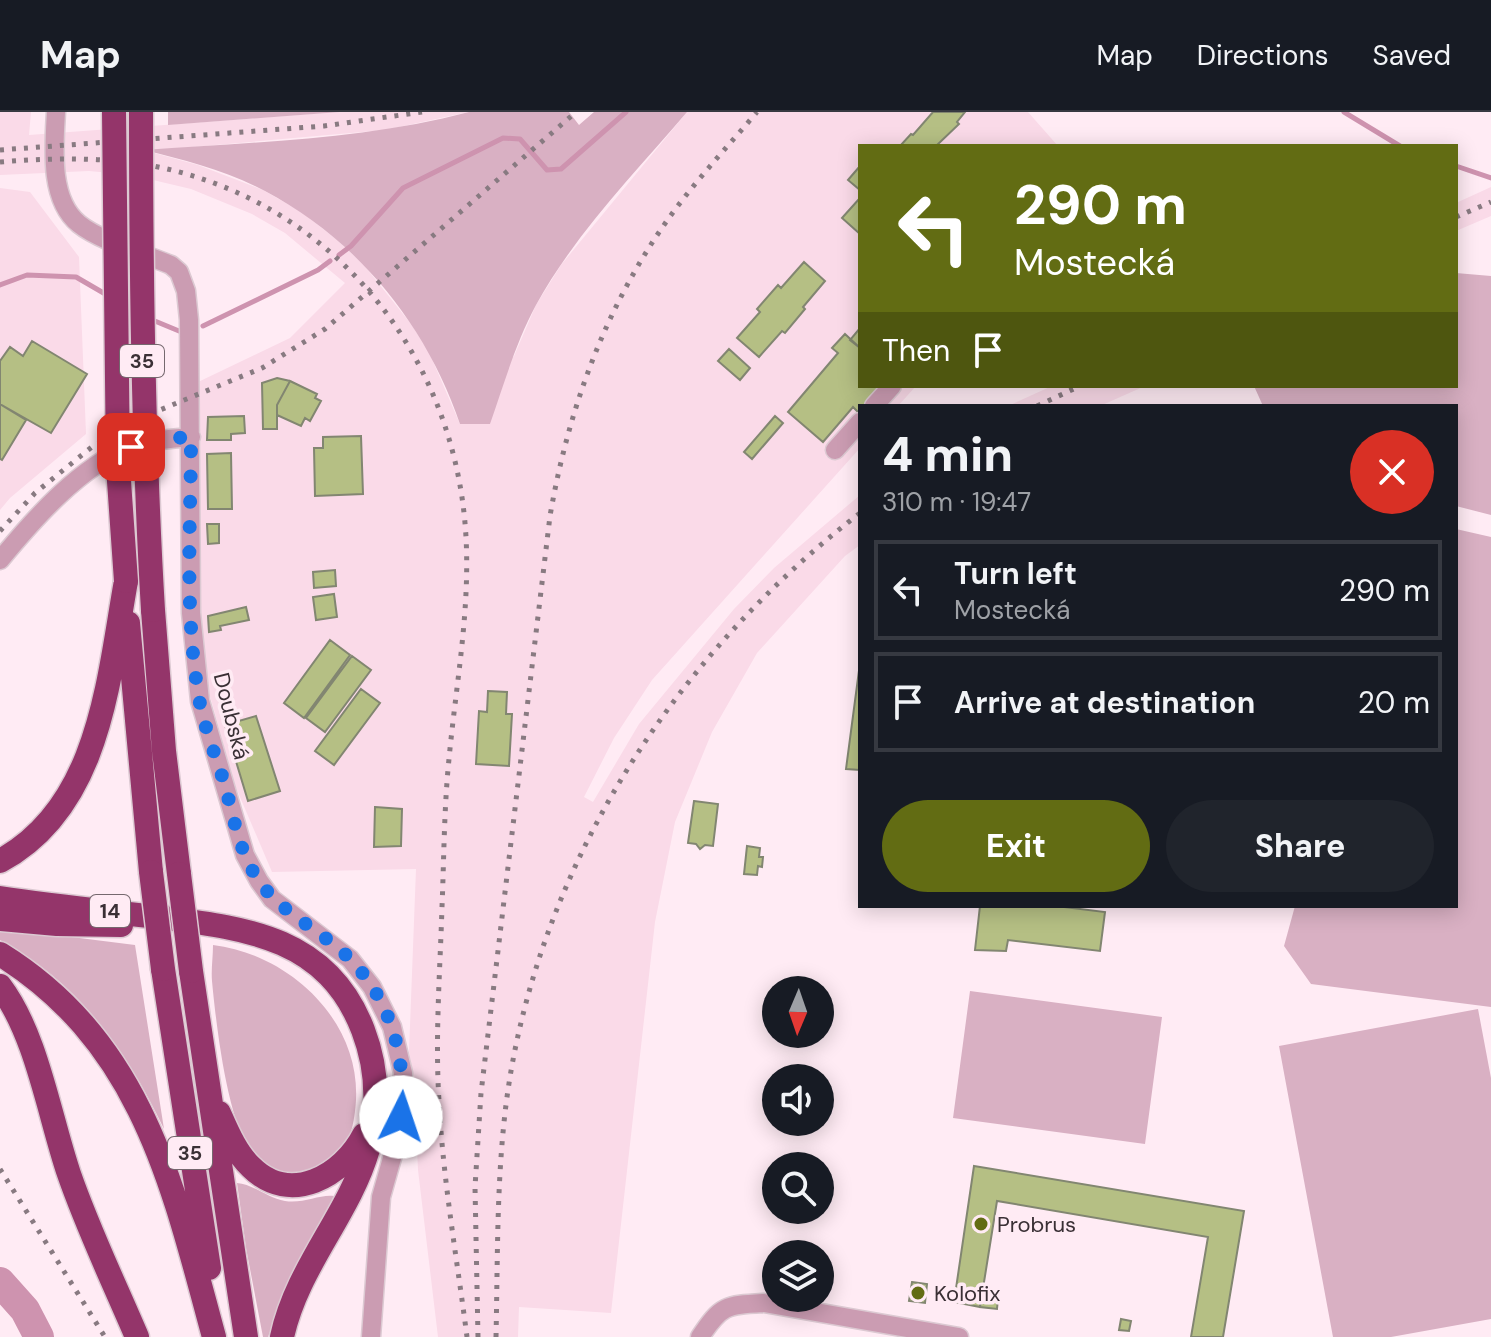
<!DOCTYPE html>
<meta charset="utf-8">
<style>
body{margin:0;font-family:"DM Sans",sans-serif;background:#20242c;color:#f1f3f6;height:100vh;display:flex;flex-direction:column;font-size:30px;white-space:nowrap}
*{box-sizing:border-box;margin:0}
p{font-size:26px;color:#9ea1a6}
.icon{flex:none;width:44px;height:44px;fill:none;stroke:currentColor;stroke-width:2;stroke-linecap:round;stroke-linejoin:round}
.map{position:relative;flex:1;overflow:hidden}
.panel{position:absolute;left:858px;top:292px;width:600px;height:504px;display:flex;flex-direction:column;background:#171b24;border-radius:0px;box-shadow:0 4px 20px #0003}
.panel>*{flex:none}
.hud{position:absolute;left:858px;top:32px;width:600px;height:244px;border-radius:0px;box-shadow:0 4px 20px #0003;background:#626c13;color:#fff;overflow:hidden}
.needle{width:52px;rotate:182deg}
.controls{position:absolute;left:762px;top:864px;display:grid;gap:16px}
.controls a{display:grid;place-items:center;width:72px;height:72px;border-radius:50%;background:#171b24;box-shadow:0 4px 20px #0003;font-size:40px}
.pin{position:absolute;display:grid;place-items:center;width:68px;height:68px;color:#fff;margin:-34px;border-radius:16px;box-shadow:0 4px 12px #0006}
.me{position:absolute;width:88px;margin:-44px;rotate:4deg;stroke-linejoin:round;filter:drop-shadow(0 0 6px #0008)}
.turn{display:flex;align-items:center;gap:28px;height:168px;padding:0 24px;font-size:36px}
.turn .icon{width:104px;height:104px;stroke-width:2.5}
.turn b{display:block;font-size:56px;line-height:68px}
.then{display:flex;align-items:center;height:76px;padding:0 24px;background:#0003;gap:16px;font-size:30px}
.round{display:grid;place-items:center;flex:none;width:84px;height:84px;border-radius:42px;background:#20242c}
.summary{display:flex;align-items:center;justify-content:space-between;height:136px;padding:0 24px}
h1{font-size:48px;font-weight:800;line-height:60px}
.button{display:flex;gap:16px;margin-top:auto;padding:16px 24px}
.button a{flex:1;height:92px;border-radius:48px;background:#626c13;color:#fff;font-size:32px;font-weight:800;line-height:92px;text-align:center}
.button a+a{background:#20242c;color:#f1f3f6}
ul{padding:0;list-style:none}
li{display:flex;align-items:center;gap:24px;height:100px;margin:0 16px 12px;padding:0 8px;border:4px solid #363941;border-radius:0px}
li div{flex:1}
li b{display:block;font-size:30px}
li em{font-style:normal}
header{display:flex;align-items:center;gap:48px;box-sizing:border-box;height:112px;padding:0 40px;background:#171b24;border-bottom:2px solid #363941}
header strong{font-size:38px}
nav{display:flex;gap:44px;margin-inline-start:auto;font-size:28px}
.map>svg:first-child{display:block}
</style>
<header>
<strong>Map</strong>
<nav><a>Map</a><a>Directions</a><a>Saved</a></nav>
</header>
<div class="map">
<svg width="1491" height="1225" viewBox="0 0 1491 1225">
<rect width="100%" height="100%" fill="#ffebf4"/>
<path fill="#fadae8" d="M0,0H31L29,23L340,0H469L385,18L147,39L198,53L263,78L300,99L336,127L364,153L411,212L429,240L460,312L514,244L536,193L561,153L687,0H1028L1058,34H860V274H916L898,294H860V336L652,568L614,626L584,685L593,690L639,612L734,497L774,456L860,383V433L845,444L757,541L712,620L675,710L655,810L611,1201L519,1195L518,1225H438L418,1058L414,967L409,940L416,757L272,760L234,671L207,573L201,509L200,296L196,271L290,226L345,171L285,121L252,102L191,77L132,63L89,59L0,63Z
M1491,75V104L1456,119V91Z
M0,76L30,80L79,145L86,322L10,386L0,398Z
M1052,274H1145L1100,294H1008Z"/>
<path fill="#d9b0c3" d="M168,0H340L168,13Z
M469,0H569L579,13L594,0H687C635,61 575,122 536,193C516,230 504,272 490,312H460C427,214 358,128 265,79C227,59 185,48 144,38C252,30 363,28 469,0Z
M1456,161L1491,164V403L1456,394V294H1263L1254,274H1456Z
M1456,417L1491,425V895L1311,872L1284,834L1295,794H1456Z
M0,816L135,833L164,1017C127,939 78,870 0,828Z
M213,833C288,842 360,907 356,988C355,1004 352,1027 341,1040C329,1054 306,1066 287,1061C275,1058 260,1051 251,1040C227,1008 216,911 212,869C211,858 213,845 213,833Z
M970,879L1162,905L1145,1032L953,1006Z
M1478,897L1491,966V1207L1391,1225H1333L1279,934Z
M237,1071C253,1072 267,1086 285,1089C303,1092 320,1082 334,1084L290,1167L268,1225H263L246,1136Z"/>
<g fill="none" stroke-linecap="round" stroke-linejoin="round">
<path stroke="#ce93af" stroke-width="5" d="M1344,0L1400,34
M1456,54L1491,66
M339,143L351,134L403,76L503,26L520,27L547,58L561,57L626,0
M0,173L27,163L76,165L107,183
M150,207L179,219
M203,214L318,158L330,149"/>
<path stroke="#ce93af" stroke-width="30" d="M0,1170L25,1198L39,1225"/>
</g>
<path fill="#b5bf84" stroke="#828671" stroke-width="2" d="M933,0H965L957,10L959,12L936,34H900L911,22L913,23Z
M860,54V78L848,68Z
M859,87H860V122L842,106Z
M804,150L825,169L803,195L805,197L785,221L782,219L759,245L737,226L760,200L757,197L778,173L781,176Z
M860,216V236L850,228Z
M845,222L860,236V274H884L867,294H860V302L853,295L823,330L788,300L838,241L832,236Z
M32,229L87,262L51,321L0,292V249L10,235L23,244Z
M729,237L750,256L740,268L718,249Z
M277,266L290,269L277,293V317H263L262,271Z
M290,269L317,282L315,286L321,289L310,309L305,306L301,314L277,303V293Z
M0,292L26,308L2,348L0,347Z
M244,304L245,321L231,322V328H207L208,305Z
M775,304L783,311L752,347L744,340Z
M361,324L363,382L315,384L314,336H323V325Z
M231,341L232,397H208L207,342Z
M207,412H219V431L208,432Z
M335,458L336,474L314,476L313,460Z
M334,482L337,505L316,508L313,485Z
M246,495L249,508L220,514L221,518L209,520L208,504Z
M330,528L350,543L304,606L284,591Z
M352,544L371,558L325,620L306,606Z
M860,551V658L846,657Z
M361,577L380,591L334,653L315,639Z
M488,579L507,580L506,602H512L509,654L476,652L479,599L487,600Z
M256,604L280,679L248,689L225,613Z
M694,689L718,692L713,734L705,733L700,737L696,732L688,731Z
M375,695L402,697L401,734L374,735Z
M747,734L760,736L759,745H763L762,755L758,754L757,763L744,762Z
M980,794H1056L1105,800L1100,839L1008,828L1006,839L975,838Z
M974,1054L1244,1099L1223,1225H1191L1208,1125L997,1089L980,1195L954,1190Z
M912,1170L927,1172L925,1191L909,1189Z
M981,1183L998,1186L997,1197L980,1195Z
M1121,1207L1131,1209L1129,1219L1119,1218Z"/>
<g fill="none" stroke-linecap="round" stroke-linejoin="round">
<g stroke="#dcc9d2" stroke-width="21">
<path id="minor" d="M56,0C54,35 49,88 79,112C100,129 145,142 171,153L179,160L186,179L189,208L191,501L200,589L245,743L259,769L272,787L350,847L372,875L392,915L403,961L398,1025L381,1085L371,1225
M874,294L892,274
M835,338L860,310
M0,448C33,408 80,354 130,335C150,328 170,327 191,325
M700,1225C721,1193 726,1193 764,1191L959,1225"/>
</g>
<g stroke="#dcc9d2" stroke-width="27">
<path id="highway" d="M153,498L164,639L179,762
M128,511L151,760
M0,749C100,695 108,569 126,469
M0,786C52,794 105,799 157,805C244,816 327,824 363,918C378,957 379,997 368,1037C349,1103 297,1155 282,1225
M0,807L57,812L121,813
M0,842C143,931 173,1074 214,1225
M163,857L209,1156
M191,859L246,1225
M0,874C37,923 49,1003 69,1062C88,1117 114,1171 137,1225
M219,1001C227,1019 236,1041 251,1055C290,1094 343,1064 364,1023"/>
</g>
<use href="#minor" stroke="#cb9cb2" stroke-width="18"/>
<use href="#highway" stroke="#94356a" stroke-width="24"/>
<path stroke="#887a81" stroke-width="5" stroke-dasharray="4 8" stroke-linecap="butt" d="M0,38L324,14L422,0
M0,50C50,46 99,45 148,53C331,86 456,242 466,425C470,500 456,572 449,647C444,696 444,746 442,795C440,860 435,925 439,989C443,1068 457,1147 467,1225
M1456,105L1491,90
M1037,294L1080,274
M0,419L35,381L93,334L155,300L262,256L325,217L576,0
M0,1057L105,1225
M478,1225L475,1075L481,981L550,404C569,294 607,190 674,99C700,64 729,33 757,0
M496,1225C498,1136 496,1046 511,959C550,736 682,538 860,401"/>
<g stroke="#dcc9d2" stroke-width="27" stroke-linecap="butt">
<path id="highway-bridge" d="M114,0L118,355L126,469
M141,0C141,166 143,332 153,498
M151,760L163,857
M179,762L191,859"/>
</g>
<use href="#highway-bridge" stroke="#94356a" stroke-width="24"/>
</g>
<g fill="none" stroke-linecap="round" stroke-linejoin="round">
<path stroke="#1a73e8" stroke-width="14" stroke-dasharray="0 25.2" d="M131,335L157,327L191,325C191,411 184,501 199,586C204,615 216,645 225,673C231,696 236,721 245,743C263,787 292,801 328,828C385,870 408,936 401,1005"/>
</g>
<g fill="#626c13" stroke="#ffebf4" stroke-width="3">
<circle cx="981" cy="1112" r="8"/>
<circle cx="918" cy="1181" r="8"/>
</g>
<g text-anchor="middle" stroke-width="7" stroke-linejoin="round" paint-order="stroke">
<g fill="#ffebf4" stroke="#75686e" stroke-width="2">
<rect x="120" y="233" width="44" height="32" rx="6"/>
<rect x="90" y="783" width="40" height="32" rx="6"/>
<rect x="168" y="1025" width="44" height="32" rx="6"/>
</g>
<g font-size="20" font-weight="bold" fill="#3a3035">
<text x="142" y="256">35</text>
<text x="110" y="806">14</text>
<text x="190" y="1048">35</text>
</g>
<g font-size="22" fill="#3a3035" stroke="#ffebf4">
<text transform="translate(232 604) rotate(76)" y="8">Doubská</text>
</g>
<g font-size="22" fill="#3a3035" stroke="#ffebf4" text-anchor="start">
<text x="997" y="1120">Probrus</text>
<text x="934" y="1189">Kolofix</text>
</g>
</g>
</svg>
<div class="controls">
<a><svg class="needle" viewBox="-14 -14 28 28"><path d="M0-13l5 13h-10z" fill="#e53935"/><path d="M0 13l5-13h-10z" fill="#9ea1a6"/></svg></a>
<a><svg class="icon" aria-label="sound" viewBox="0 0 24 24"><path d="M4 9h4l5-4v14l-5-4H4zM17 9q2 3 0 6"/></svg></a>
<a><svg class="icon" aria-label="search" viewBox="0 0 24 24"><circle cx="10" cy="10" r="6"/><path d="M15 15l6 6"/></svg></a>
<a><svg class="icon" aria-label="layers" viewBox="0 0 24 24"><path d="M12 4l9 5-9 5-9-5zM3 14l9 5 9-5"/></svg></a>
</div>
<div class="pin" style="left:131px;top:335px;background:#d93025"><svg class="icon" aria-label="arrive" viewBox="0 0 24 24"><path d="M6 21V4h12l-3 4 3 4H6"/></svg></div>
<svg class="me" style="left:401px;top:1005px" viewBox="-20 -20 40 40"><circle r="19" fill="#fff"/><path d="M0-13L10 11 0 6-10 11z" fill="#1a73e8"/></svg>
<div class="hud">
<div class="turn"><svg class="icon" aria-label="left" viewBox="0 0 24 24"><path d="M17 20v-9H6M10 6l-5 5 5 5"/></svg><div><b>290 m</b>Mostecká</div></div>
<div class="then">Then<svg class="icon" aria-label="arrive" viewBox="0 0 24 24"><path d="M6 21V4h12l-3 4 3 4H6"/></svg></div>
</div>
<section class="panel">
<div class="summary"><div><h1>4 min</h1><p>310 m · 19:47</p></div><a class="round" style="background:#d93025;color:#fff"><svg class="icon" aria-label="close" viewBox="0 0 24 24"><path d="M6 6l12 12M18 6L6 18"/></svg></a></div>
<ul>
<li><svg class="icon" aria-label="left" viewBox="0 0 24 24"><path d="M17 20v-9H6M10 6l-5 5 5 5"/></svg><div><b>Turn left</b><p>Mostecká</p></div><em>290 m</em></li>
<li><svg class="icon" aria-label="arrive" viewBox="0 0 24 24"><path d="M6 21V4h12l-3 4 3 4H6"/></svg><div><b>Arrive at destination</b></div><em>20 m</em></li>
</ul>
<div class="button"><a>Exit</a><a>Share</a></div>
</section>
</div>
